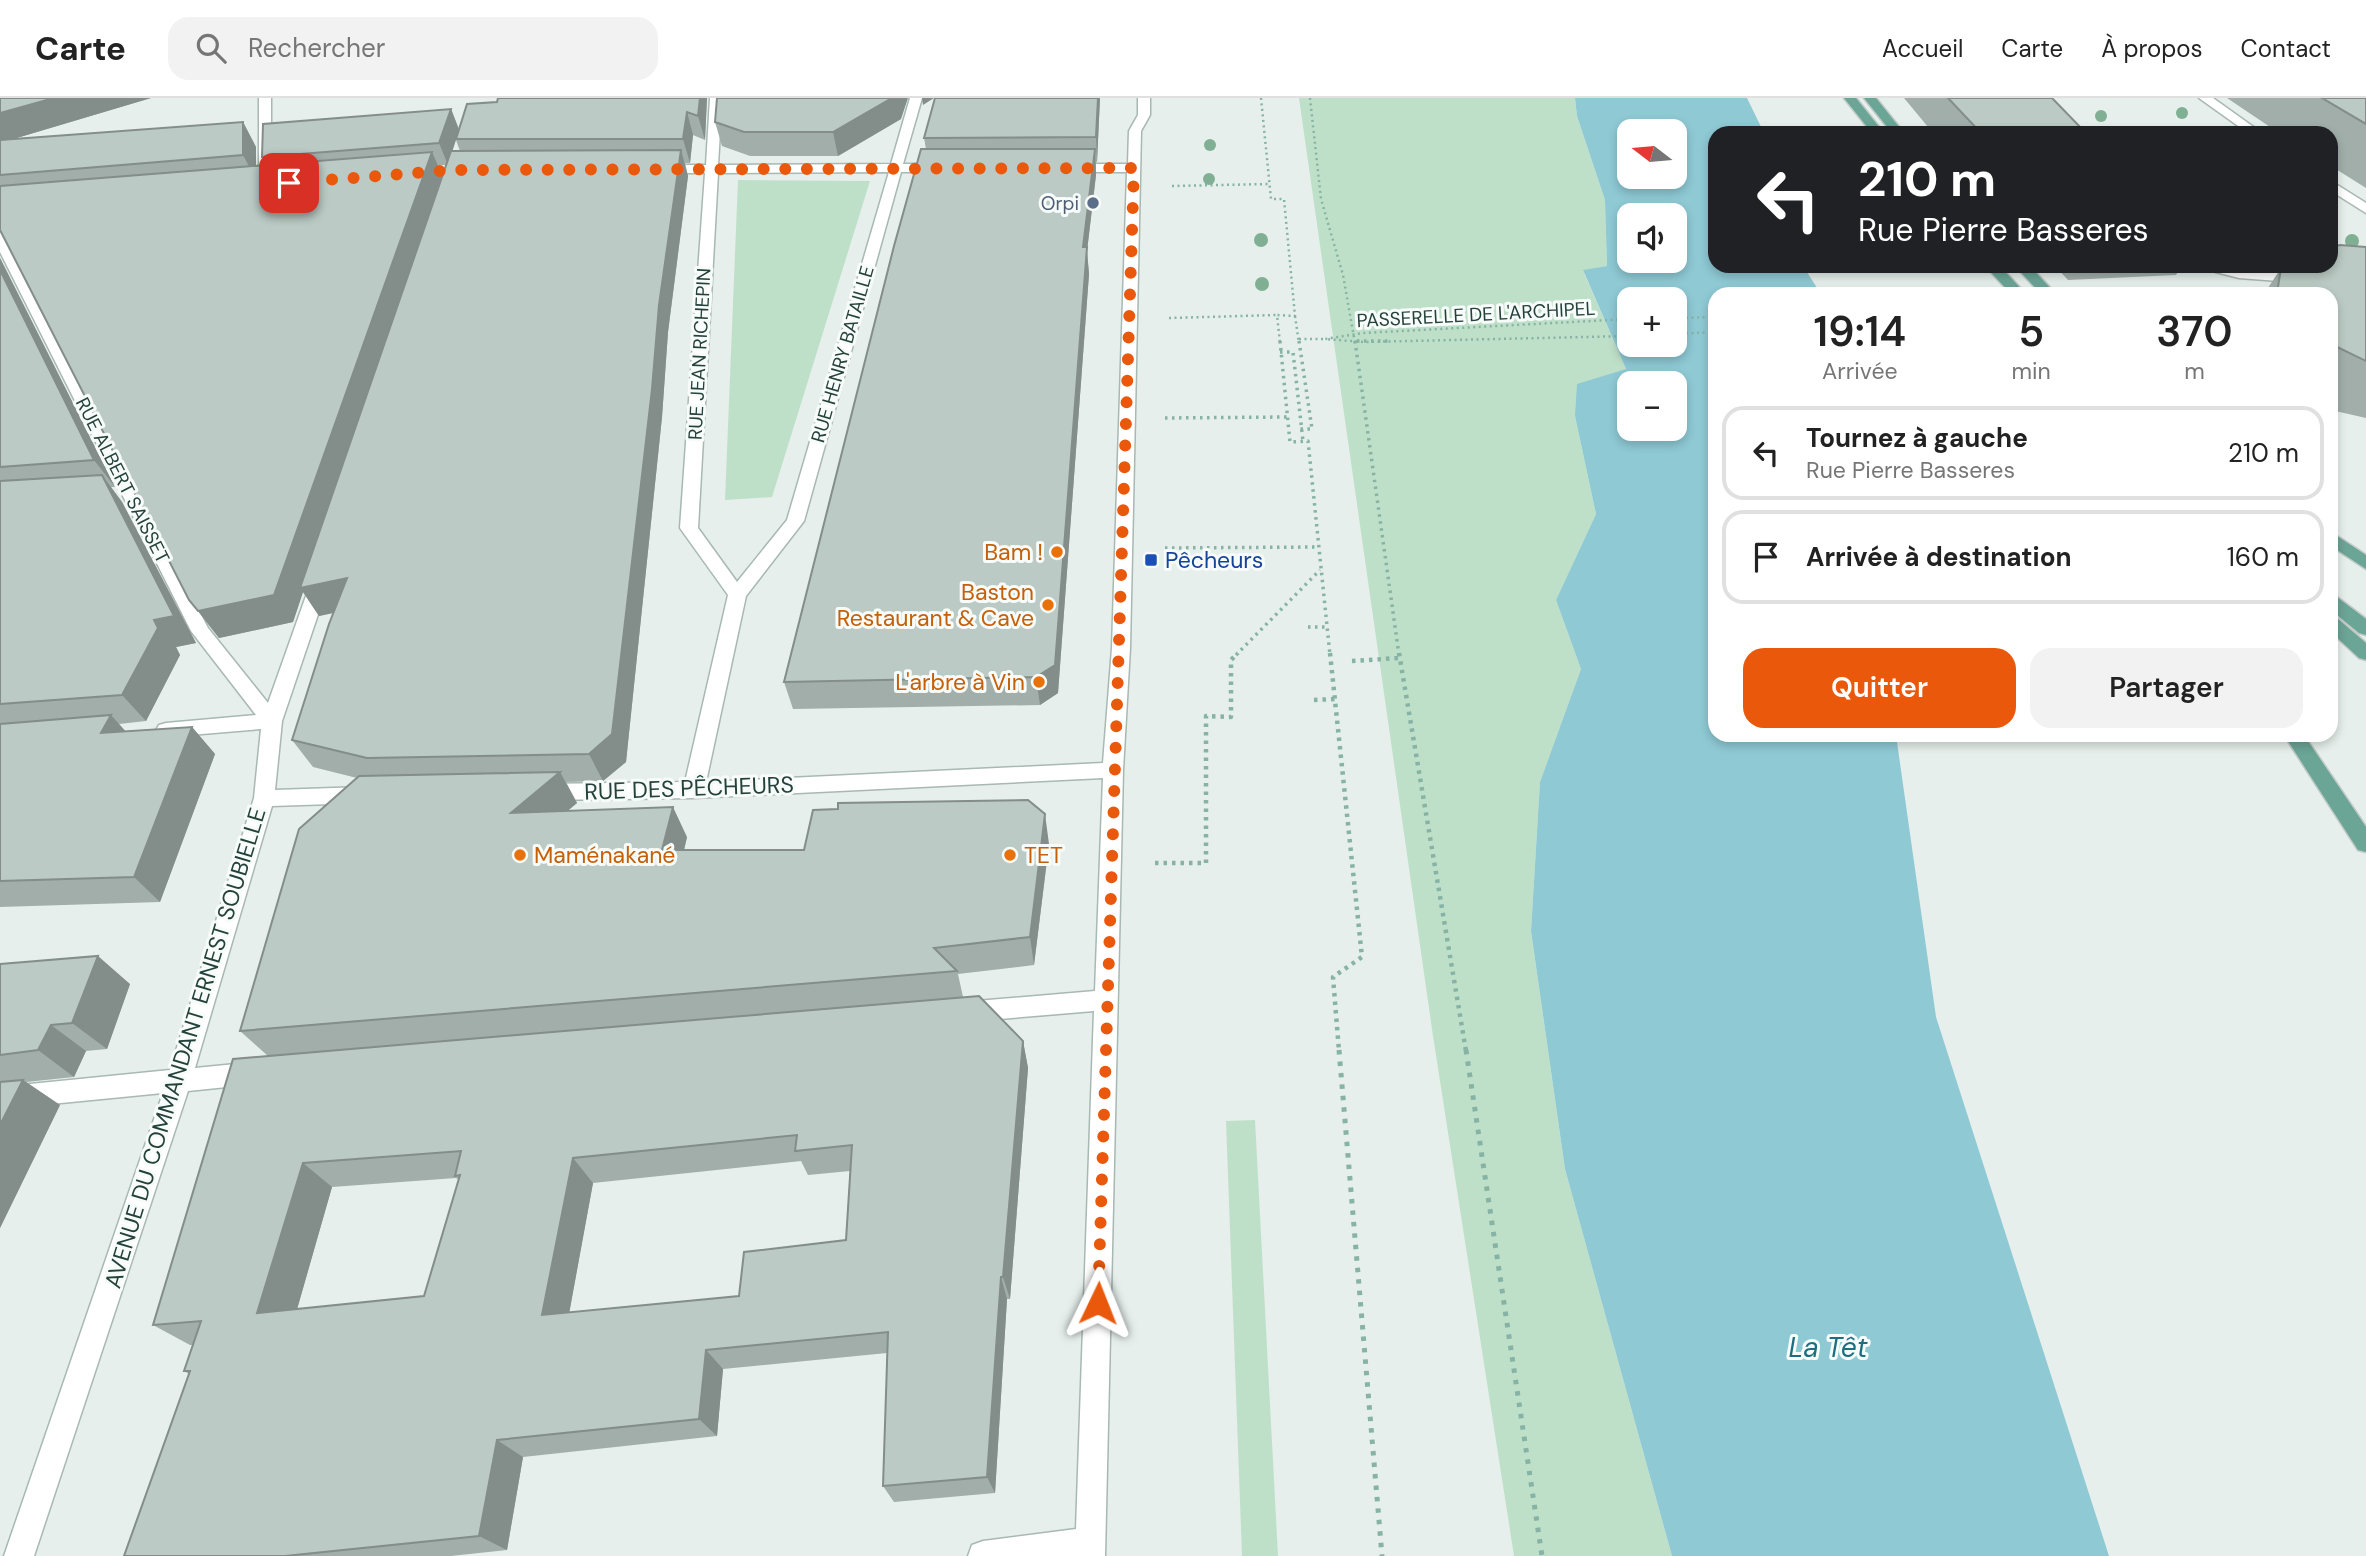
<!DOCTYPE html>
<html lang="fr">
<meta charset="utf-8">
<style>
body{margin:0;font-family:"DM Sans",sans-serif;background:#f2f2f2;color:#222;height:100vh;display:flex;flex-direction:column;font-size:26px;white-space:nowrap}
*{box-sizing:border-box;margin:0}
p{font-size:23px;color:#767676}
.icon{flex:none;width:38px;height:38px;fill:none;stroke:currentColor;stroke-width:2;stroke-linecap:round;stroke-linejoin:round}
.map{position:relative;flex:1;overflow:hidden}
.side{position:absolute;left:1708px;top:189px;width:630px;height:455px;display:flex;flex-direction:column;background:#fff;border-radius:21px;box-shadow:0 4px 10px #0003}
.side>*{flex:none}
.banner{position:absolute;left:1708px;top:28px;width:630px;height:147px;border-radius:21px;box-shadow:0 4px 10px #0003;background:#202124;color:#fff;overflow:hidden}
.needle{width:46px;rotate:286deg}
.fabs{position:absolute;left:1617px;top:21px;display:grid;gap:14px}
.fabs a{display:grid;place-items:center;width:70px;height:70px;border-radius:14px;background:#fff;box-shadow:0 4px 10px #0003;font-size:35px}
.pin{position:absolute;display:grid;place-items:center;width:60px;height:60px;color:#fff;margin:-30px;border-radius:14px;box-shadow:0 4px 10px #0006}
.me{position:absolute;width:77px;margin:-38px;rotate:2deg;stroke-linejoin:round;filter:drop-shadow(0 0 5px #0008)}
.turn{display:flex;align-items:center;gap:24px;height:147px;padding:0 35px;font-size:32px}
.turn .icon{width:91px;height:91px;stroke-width:2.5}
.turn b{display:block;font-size:49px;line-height:60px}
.eta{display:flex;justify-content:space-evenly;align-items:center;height:119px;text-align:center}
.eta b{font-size:42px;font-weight:600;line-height:49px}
.action{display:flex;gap:14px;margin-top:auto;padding:14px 35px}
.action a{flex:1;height:80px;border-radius:21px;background:#ea580c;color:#fff;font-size:28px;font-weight:600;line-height:80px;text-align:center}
.action a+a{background:#f2f2f2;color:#222}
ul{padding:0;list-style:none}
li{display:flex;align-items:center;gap:21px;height:94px;margin:0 14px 10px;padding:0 21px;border:4px solid #e0e0e0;border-radius:21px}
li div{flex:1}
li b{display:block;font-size:26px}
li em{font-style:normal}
header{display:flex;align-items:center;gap:42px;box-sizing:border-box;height:98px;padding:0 35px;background:#fff;border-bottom:2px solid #e0e0e0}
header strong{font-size:33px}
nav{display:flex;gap:38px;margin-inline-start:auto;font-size:24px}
.search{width:490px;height:63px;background:#f2f2f2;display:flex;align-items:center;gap:18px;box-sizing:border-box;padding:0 24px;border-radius:21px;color:#767676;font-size:26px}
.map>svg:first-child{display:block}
</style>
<header>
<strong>Carte</strong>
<div class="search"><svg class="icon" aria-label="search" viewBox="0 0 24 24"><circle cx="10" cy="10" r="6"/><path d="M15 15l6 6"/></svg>Rechercher</div>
<nav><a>Accueil</a><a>Carte</a><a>À propos</a><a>Contact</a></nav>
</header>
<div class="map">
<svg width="2366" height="1458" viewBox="0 0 2366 1458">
<rect width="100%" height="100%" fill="#e6efeb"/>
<path fill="#bfe0c8" d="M1299,0H1575L1577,18L1605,102L1607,168L1583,173L1626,271L1575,318L1596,416L1556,502L1581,571L1540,684L1531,833L1565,1071L1672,1458H1514L1433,938Z
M738,82L870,83L772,399L725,402Z
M1255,1022L1278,1458H1242L1226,1023Z"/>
<path fill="#8ec9d4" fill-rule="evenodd" d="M1575,0H1747L1764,35H1715V168H1803L1821,196H1715V637H1896L1936,919L2109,1458H1672L1565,1071L1531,833L1540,684L1581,571L1556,502L1596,416L1575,318L1577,286L1626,271L1583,172L1607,168L1605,102L1577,18ZM1629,33H1675V79H1629ZM1629,117H1675V163H1629ZM1629,201H1675V247H1629ZM1629,285H1675V331H1629Z"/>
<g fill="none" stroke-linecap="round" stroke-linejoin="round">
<g stroke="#a8b8b2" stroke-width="3">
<path id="minor" d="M259,0H271V87L265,91L259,87Z
M710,0H722L718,67L891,66L910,0H922L903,66H943L949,70L943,74H901L804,423L746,498L706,684L1103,665L1112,550L1127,74H1070L1064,70L1070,66H1128L1129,33L1138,17V0H1150V17L1141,33L1130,550L1123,672L1105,1458H968L972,1447L983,1443L1076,1431L1094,913L964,924L956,921L952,914L956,907L964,904L1095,893L1103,680L694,700L542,702L535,700L532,694L535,688L542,686L685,684L728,497L680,430L705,75H660L654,71L660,67H706ZM889,74L787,422L737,484L698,430L718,75Z
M2199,0H2213L2262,35H2248Z
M2331,83L2366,105V115L2331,93Z
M0,121L7,125L12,151L208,530L268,605L312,481L321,475L327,477L330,481L282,623L275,692L363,689L370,691L373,697L370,703L363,705L272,708L195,970L256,964L265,967L268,975L265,983L256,986L188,993L34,1458H4L163,995L0,1011V989L170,972L254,700L261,631L166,639L159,637L156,632L159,627L166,625L256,617L191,533L0,154Z
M2202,168L2304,177L2311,181L2304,185L2239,180L2204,171Z"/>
</g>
<g stroke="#c2cac8" stroke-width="3">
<path id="major" d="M1844,0H1856L1884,35H1872Z
M1864,0H1876L1904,35H1892Z
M1985,168H2000L2026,196H2011Z
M2015,168H2030L2056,196H2041Z
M2331,434L2366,457V471L2331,448Z
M2331,497L2337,499L2366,521V537L2359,535L2331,512Z
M2331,518L2337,520L2366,545V562L2359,560L2331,534Z
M2284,637H2304L2366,729V754L2358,752Z"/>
</g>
<path stroke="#86b3a5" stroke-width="2.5" stroke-dasharray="2 3.5" stroke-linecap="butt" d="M1261,0L1271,101H1284L1295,218L1277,217L1280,245
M1310,0L1321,101L1343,177L1355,245
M1172,88L1269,86
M1295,218L1299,245
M1169,220L1277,217
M1675,220L1715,219
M1675,236L1715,234
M1299,241H1325"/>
<path stroke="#86b3a5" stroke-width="3.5" stroke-dasharray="2.5 4.5" stroke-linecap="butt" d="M1280,243L1290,344L1308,343L1330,557
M1299,243L1312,331H1300
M1355,243L1399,557
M1280,254H1293L1303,343
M1165,320L1287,319
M1165,450L1318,449
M1308,529H1327
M1236,557L1320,472"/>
<path stroke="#86b3a5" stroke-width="4.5" stroke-dasharray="3.5 5" stroke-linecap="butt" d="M1330,555L1362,859L1333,879L1339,953
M1399,555L1466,953
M1352,563L1399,560
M1314,602L1335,601
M1155,765H1206V618L1231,619V562L1238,555"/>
<path stroke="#86b3a5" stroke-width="5" stroke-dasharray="4.5 7" stroke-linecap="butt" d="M1339,952L1382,1458
M1466,952L1542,1458"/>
<use href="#minor" fill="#fff" fill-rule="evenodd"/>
<use href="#major" fill="#6aa596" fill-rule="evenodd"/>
<path stroke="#86b3a5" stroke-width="2.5" stroke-dasharray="2 3.5" stroke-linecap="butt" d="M1629,221L1363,235L1325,241L1364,244L1629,238"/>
<path stroke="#86b3a5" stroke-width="3.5" stroke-dasharray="2.5 4.5" stroke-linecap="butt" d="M1357,243H1388"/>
</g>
<g fill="#80af93">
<circle cx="2182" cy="15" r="6"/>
<circle cx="2101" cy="18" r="6"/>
<circle cx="1210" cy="47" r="6"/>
<circle cx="1209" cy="81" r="6"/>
<circle cx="1261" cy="142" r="7"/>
<circle cx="2352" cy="143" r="7"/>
<circle cx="1262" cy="186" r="7"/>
</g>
<path fill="#a1aea9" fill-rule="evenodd" d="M0,0H151L10,42L243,24L256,49V68L267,67L262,59L451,11L459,31L707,0L705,42L693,37L690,65H685L688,78L668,234L662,319L626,664L603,683L566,684L577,705L568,712L687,739L684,752H804L1049,746L1034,867L958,876L963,899L1023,943L1028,970L1010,1201H1007L995,1395L894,1404L883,1388L887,1255L723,1271L717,1338L523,1359L507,1452L451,1458H124L189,1276L184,1273L193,1247H190L153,1227L268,958L240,933L357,680L313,669L292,642L333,515L319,518L303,494L293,524L219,540L189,502L0,132ZM456,42L460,53H452ZM438,67H446L443,77ZM801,1063L808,1077L850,1073L846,1142L739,1198L569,1215L593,1085ZM456,1080L459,1082L424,1198L297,1211L332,1089Z
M935,0H1100L1097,64H1096V77L1087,153L1089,176L1058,595L1040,607L793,611L784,584L926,51L924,40Z
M1904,0H2052L2086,35H1933Z
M2227,0H2366V90L2331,68V35H2279Z
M901,21L838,58H750L722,48L715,24Z
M2366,149V320L2331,312V196H2264L2281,170Z
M0,160L115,389H111L122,404L196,545L176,549L180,557L146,623L119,626L126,634L192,629L215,656L160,804L0,809Z
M2055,168H2182L2176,177L2068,182Z
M0,866L130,886L107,951L86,953L74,979L26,984L60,1007L0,1130Z"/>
<path fill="#838d89" d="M54,0H151L0,45V15Z
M700,0H707L705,42L698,18Z
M892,0H908L901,21L838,58L833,34Z
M922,0H934L923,7Z
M1098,0H1100L1097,64L1096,39Z
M451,11L459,32L448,67L439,45Z
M687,14L693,37L690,65L683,41Z
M243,24L256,49V82L243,57Z
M1095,51L1096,77L1087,153L1089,176L1058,595L1040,607L1036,579L1083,149Z
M681,52L688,78L668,234L662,319L626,664L603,683L589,656L659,207Z
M432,54L443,79L365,508L319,518L303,494L293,524L219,540L198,513Z
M0,160L115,389L94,362L0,172Z
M102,377L122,404L196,545L176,549L180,557L146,623L122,597L154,522Z
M111,617L135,644L101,635Z
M192,629L215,656L160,804L134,779Z
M560,674L577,705L530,745L511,715Z
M673,709L687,739L677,782L662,752Z
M1045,716L1049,746L1034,867L1030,839Z
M98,858L130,886L107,951L72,925Z
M51,927L86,953L74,979L38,952Z
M1023,943L1028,970L1010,1201L1003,1179Z
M23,982L60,1007L0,1130V1027Z
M573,1060L593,1085L565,1238L542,1217Z
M303,1065L332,1089L290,1236L257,1215Z
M1001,1179L1007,1201L995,1395L987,1379Z
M706,1252L723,1271L717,1338L699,1321Z
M497,1342L523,1359L507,1452L479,1438Z"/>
<path fill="#bbcac4" stroke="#838d89" stroke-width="2" fill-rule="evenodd" d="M0,0H54L0,15Z
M498,0H700L698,18L687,14L683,41H456L467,6L497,4Z
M717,0H892L833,34H744L715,24Z
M935,0H1098L1096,39L924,40Z
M1948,0H2052L2086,35H1981Z
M2322,0H2366V26Z
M451,11L439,45L262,59L263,26Z
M243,24V57L0,77V42Z
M921,51H1095L1083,149H1087L1055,567L1036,579L784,584L894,148Z
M681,52L659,207L652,291L612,636L589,656L367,660L292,642L329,526L347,480L300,490L451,53Z
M432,54L274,497L198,513L189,502L0,132V88Z
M2340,147L2366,149V263L2331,246V196H2278L2277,195L2281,170L2283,168H2331V149Z
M0,172L94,362L0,369Z
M102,377L174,518L154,522L158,530L122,597L0,606V383Z
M111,617L101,635L192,629L134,779L0,783V626Z
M560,674L511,715L673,709L662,752H804L813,712L838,711V705L1028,702L1045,716L1030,839L934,850L957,873L240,933L299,731L359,678Z
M98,858L72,925L51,927L38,952L0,957V866Z
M979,898L1023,943L1003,1179H1001L987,1379L883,1388L888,1234L706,1252L699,1321L497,1342L479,1438L285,1458H124L190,1273H184L201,1223L153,1227L233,961ZM797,1037L795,1053L852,1047L846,1142L744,1154L739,1198L542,1217L573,1060ZM461,1053L455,1078L460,1077L424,1198L257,1215L303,1065Z
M23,982L0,1027V984Z"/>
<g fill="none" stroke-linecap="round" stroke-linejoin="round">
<path stroke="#ea580c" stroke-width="12" stroke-dasharray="0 21.6" d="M289,85L454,72L1134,70L1098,1205"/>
</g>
<circle fill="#5c6f8a" stroke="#f7fbf9" stroke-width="2.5" cx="1093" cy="105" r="7"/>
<g fill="#e8710a" stroke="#f7fbf9" stroke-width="2.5">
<circle cx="1057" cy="454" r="7"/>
<circle cx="1048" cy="507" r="7"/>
<circle cx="1039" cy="584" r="7"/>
<circle cx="520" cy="757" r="7"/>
<circle cx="1010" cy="757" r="7"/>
</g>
<rect fill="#1a4fb4" stroke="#f7fbf9" stroke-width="2.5" x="1144" y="455" width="14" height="14" rx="3.5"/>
<g text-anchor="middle" stroke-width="6" stroke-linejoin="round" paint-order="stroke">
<g font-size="19" fill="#4e5e75" stroke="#f7fbf9" text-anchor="end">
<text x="1079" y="112">Orpi</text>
</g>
<g font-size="19" fill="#24423a" stroke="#f7fbf9">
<text transform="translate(1476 216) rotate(-3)" y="7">PASSERELLE DE L'ARCHIPEL</text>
<text transform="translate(699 256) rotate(-87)" y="7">RUE JEAN RICHEPIN</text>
<text transform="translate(842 256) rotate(-74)" y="7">RUE HENRY BATAILLE</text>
<text transform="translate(123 382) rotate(63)" y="7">RUE ALBERT SAISSET</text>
</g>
<g font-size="23" fill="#c56008" stroke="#f7fbf9" text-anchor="end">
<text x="1043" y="462">Bam !</text>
<text x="1034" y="502">Baston<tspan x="1034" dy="26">Restaurant &amp; Cave</tspan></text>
<text x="1025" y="592">L'arbre à Vin</text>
<text x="534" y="765" text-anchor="start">Maménakané</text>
<text x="1024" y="765" text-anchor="start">TET</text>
</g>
<g font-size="23" fill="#164399" stroke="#f7fbf9" text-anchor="start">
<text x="1165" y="470">Pêcheurs</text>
</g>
<g font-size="23" fill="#24423a" stroke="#f7fbf9">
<text transform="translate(689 690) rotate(-2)" y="8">RUE DES PÊCHEURS</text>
<text transform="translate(185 950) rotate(-73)" y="8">AVENUE DU COMMANDANT ERNEST SOUBIELLE</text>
</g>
<g font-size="28" font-style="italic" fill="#1c6f80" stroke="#f7fbf9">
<text x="1828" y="1259">La Têt</text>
</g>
</g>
</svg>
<div class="fabs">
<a><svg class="needle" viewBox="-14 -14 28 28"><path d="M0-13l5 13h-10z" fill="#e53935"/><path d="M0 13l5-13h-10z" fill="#767676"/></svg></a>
<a><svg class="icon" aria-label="sound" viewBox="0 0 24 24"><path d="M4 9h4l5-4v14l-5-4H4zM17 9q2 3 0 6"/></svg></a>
<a>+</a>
<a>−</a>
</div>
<div class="pin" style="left:289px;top:85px;background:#d93025"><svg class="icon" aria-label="arrive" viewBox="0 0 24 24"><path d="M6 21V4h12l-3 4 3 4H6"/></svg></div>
<svg class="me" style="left:1098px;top:1205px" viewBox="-20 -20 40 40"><path d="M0-17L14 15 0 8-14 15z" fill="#ea580c" stroke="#fff" stroke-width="4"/></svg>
<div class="banner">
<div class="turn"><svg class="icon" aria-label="left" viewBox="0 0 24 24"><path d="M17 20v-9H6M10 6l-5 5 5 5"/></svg><div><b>210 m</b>Rue Pierre Basseres</div></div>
</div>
<section class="side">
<div class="eta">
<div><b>19:14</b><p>Arrivée</p></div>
<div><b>5</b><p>min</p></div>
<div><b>370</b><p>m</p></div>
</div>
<ul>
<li><svg class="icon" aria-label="left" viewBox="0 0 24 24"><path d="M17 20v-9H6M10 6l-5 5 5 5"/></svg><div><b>Tournez à gauche</b><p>Rue Pierre Basseres</p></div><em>210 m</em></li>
<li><svg class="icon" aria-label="arrive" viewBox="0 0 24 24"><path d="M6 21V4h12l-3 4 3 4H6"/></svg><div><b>Arrivée à destination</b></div><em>160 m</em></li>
</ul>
<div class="action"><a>Quitter</a><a>Partager</a></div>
</section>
</div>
